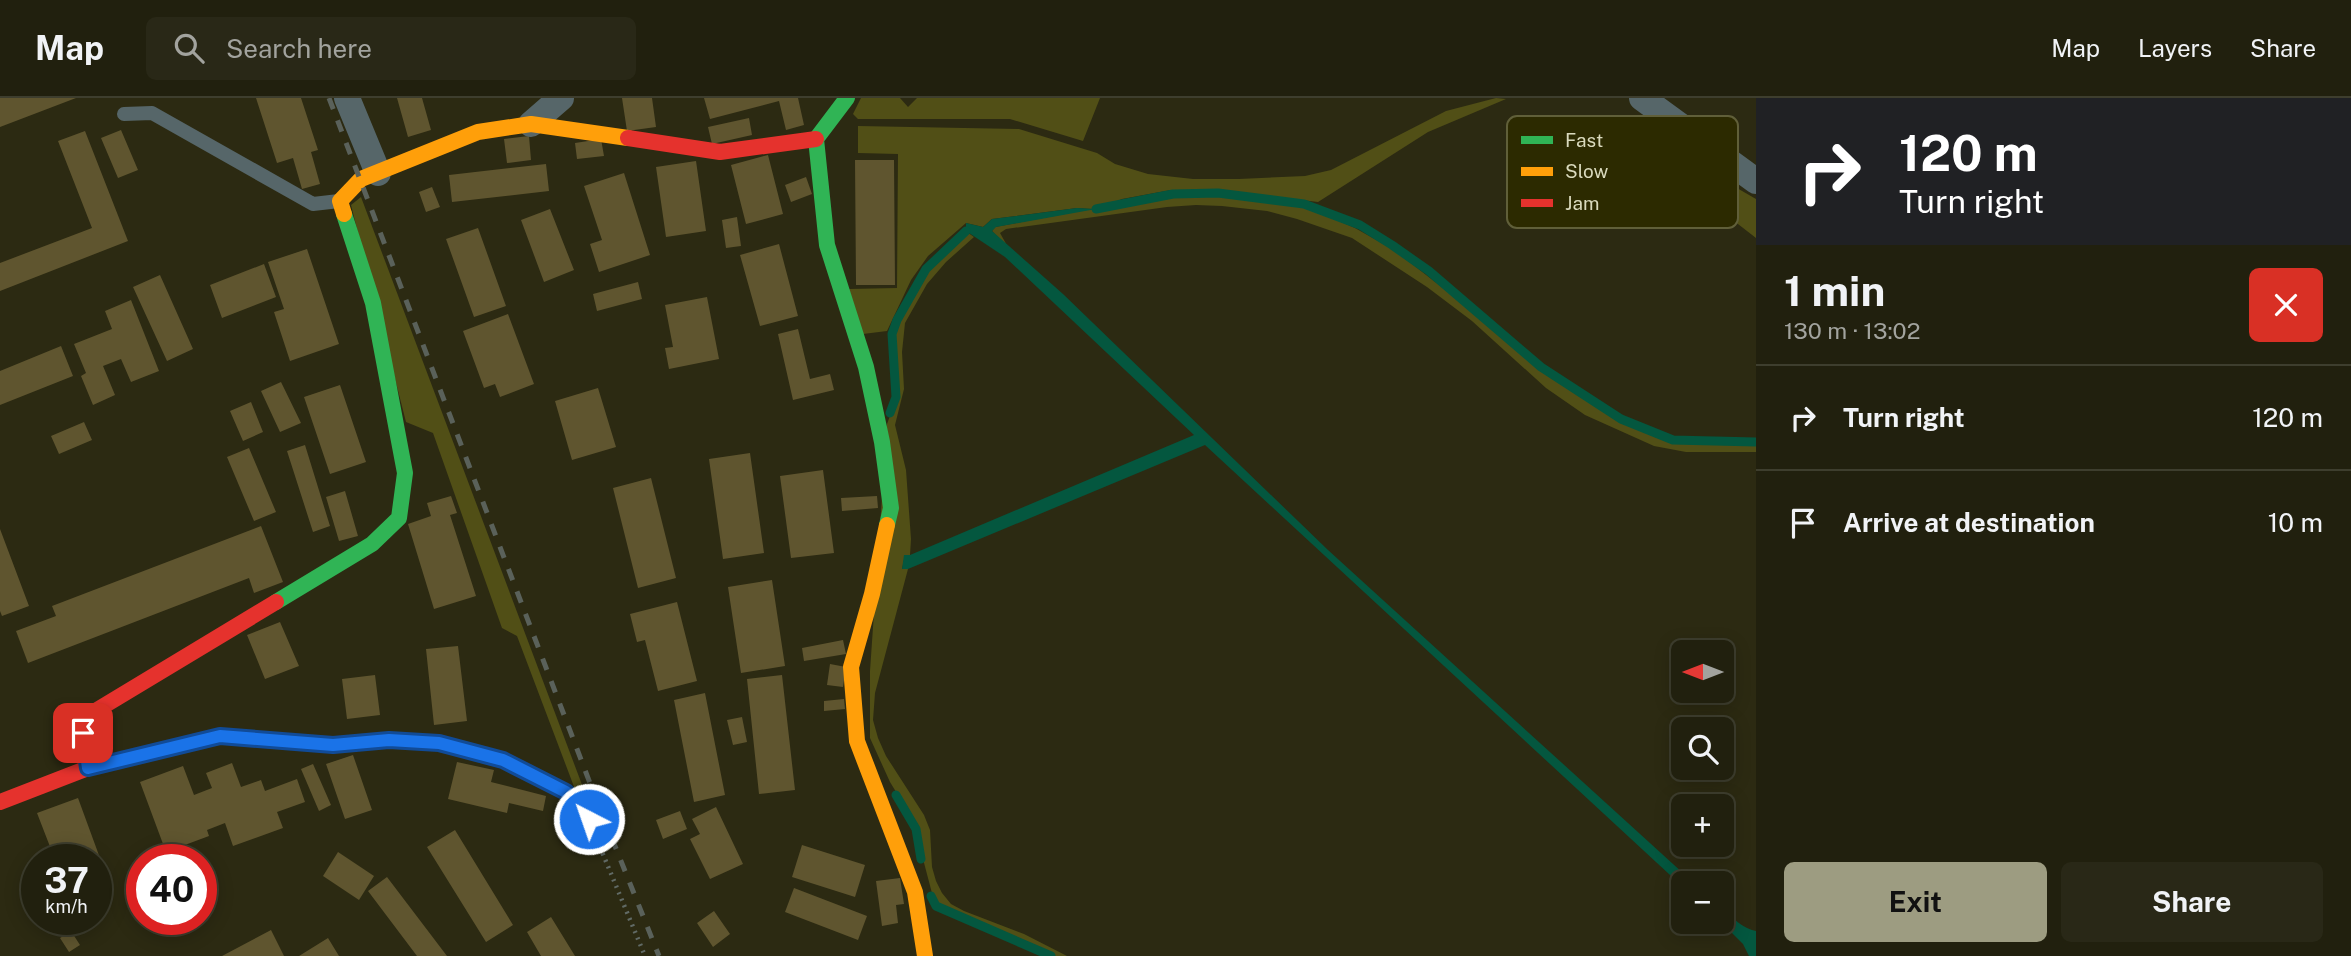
<!DOCTYPE html>
<meta charset="utf-8">
<style>
body{margin:0;font-family:"Public Sans",sans-serif;background:#292817;color:#f1f3f6;height:100vh;display:flex;flex-direction:column;font-size:26px;white-space:nowrap}
*{box-sizing:border-box;margin:0}
p{font-size:23px;color:#a2a39e}
.icon{flex:none;width:38px;height:38px;fill:none;stroke:currentColor;stroke-width:2;stroke-linecap:round;stroke-linejoin:round}
.map{position:relative;flex:1;overflow:hidden}
.side{display:flex;flex-direction:column;background:#21200e;width:595px}
.side>*{flex:none}
.top-card{background:#202124;color:#fff;overflow:hidden}
.needle{width:46px;rotate:270deg}
.controls{position:absolute;left:1671px;top:542px;display:grid;gap:14px}
.controls a{display:grid;place-items:center;width:63px;height:63px;border-radius:10px;background:#21200e;box-shadow:0 4px 18px #0003,0 0 0 2px #3e3e2e;font-size:35px}
.speed{position:absolute;left:21px;top:746px;display:flex;gap:14px;font-size:35px;font-weight:700;text-align:center}
.speed>*{display:grid;place-content:center;width:91px;height:91px;border-radius:50%;background:#21200e;box-shadow:0 4px 18px #0003,0 0 0 2px #3e3e2e;line-height:1}
.speed small{font-size:18px;font-weight:400}
.speed .limit{border:10px solid #d22;background:#fff;color:#111}
.pin{position:absolute;display:grid;place-items:center;width:60px;height:60px;color:#fff;margin:-30px;border-radius:14px;box-shadow:0 4px 10px #0006}
.me{position:absolute;width:77px;margin:-38px;rotate:319deg;stroke-linejoin:round;filter:drop-shadow(0 0 5px #0008)}
.turn{display:flex;align-items:center;gap:24px;height:147px;padding:0 28px;font-size:32px}
.turn .icon{width:91px;height:91px;stroke-width:2.5}
.turn b{display:block;font-size:49px;line-height:60px}
.round{display:grid;place-items:center;flex:none;width:74px;height:74px;border-radius:10px;background:#292817}
.head{display:flex;align-items:center;justify-content:space-between;height:119px;padding:0 28px}
h1{font-size:42px;font-weight:700;line-height:52px}
.button{display:flex;gap:14px;margin-top:auto;padding:14px 28px}
.button a{flex:1;height:80px;border-radius:10px;background:#9d9c81;color:#111;font-size:28px;font-weight:700;line-height:80px;text-align:center}
.button a+a{background:#292817;color:#f1f3f6}
ul{padding:0;list-style:none}
li{display:flex;align-items:center;gap:21px;height:105px;padding:0 28px;border-top:2px solid #3e3e2e}
li div{flex:1}
li b{display:block;font-size:26px}
li em{font-style:normal}
header{display:flex;align-items:center;gap:42px;box-sizing:border-box;height:98px;padding:0 35px;background:#21200e;border-bottom:2px solid #3e3e2e}
header strong{font-size:33px}
nav{display:flex;gap:38px;margin-inline-start:auto;font-size:24px}
.search{width:490px;height:63px;background:#292817;display:flex;align-items:center;gap:18px;box-sizing:border-box;padding:0 24px;border-radius:10px;color:#a2a39e;font-size:26px}
main{display:flex;flex:1;min-height:0}
.map>svg:first-child{display:block}
</style>
<header>
<strong>Map</strong>
<div class="search"><svg class="icon" aria-label="search" viewBox="0 0 24 24"><circle cx="10" cy="10" r="6"/><path d="M15 15l6 6"/></svg>Search here</div>
<nav><a>Map</a><a>Layers</a><a>Share</a></nav>
</header>
<main>
<div class="map">
<svg width="1756" height="858" viewBox="0 0 1756 858">
<rect width="100%" height="100%" fill="#2c2a12"/>
<path fill="#514f16" d="M861,0H900L908,9L917,0H1100L1083,43L1010,21H858L853,16Z
M1496,0L1506,1L1428,34L1318,104L1218,92H1171L1122,101L1100,110L1169,100L1215,98L1293,107L1315,113L1355,130L1394,152L1466,208L1537,269L1617,322L1676,345L1756,347V354H1686L1654,348L1585,317L1546,290L1472,223L1427,189L1352,140L1297,121L1267,113L1222,108L1196,107L1167,109L1006,131L1000,135L1009,151L992,133L995,129L1091,111L1077,110L992,121L983,129L966,125L928,158L911,182L887,233L863,236L849,191L897,190L898,56L858,55V28L1019,31L1097,55L1115,66L1148,76L1193,81H1239L1305,78L1331,72L1446,13Z
M1723,82L1756,101V140L1707,102Z
M361,99L590,708L576,694L517,538L502,530L433,335L406,324L351,107Z
M967,134L974,139L946,164L927,186L905,225L902,254L904,291L895,327L906,372L911,441L910,457H905L902,471H908L875,595L873,622L878,640L886,658L924,717L930,732L932,769L936,783L942,795L951,806L964,813L1024,836L1067,858H1055L966,821L938,805L933,799L923,761L918,730L890,684L870,640V573L887,326L897,299L893,236L898,222L927,172Z"/>
<path fill="#04573f" d="M1077,110L1096,111L996,129L992,133L1063,196L1328,452L1695,786H1684L1683,789L1205,347L908,471H902L904,457H910L1194,337L1005,159L966,133V125L983,129L992,121Z
M1722,810C1732,819 1743,831 1756,833V858H1749L1743,846L1721,824Z"/>
<g fill="none" stroke-linecap="round" stroke-linejoin="round">
<path stroke="#04573f" stroke-width="9" d="M1096,111L1173,96L1218,95L1304,106L1360,127L1392,147L1429,173L1541,269L1621,321L1673,342L1756,344
M890,315L896,299L892,236L897,222L926,171L966,133
M896,697L916,731L921,761
M931,798L936,808L1051,858"/>
</g>
<path fill="#5f552f" d="M0,0H76L0,29Z
M256,0H301L318,52L311,54L320,86L302,91L293,60L277,65Z
M397,0H422L431,32L408,39Z
M622,0H652L656,29L627,33Z
M704,0H798L804,27L786,32L779,3L710,21Z
M749,20L752,37L712,46L708,29Z
M121,32L138,72L118,80L101,40Z
M85,33L128,143L0,193V165L92,130L58,43Z
M529,38L531,62L507,65L504,41Z
M601,41L604,58L577,61L575,45Z
M768,57L783,116L746,126L731,67Z
M855,62H894L895,187H856Z
M696,63L706,133L666,139L656,69Z
M546,66L549,93L452,104L449,77Z
M624,75L650,157L599,174L590,146L602,142L584,88Z
M806,79L812,96L791,104L785,87Z
M432,89L440,109L426,114L419,94Z
M550,111L574,172L544,184L521,122Z
M737,119L741,148L726,150L722,122Z
M478,130L506,208L474,219L446,141Z
M779,146L798,218L760,228L740,157Z
M307,151L339,246L290,263L274,214L284,211L268,164Z
M264,166L276,199L222,220L210,187Z
M160,177L193,251L167,263L133,189Z
M638,184L642,201L597,213L593,196Z
M707,199L719,261L669,271L665,250L673,249L665,207Z
M131,202L159,273L131,284L121,261L103,268L115,297L93,307L81,278L86,275L74,246L112,231L105,213Z
M508,216L534,286L500,299L495,286L484,290L463,233Z
M798,231L810,281L830,276L834,292L793,302L778,236Z
M61,248L73,278L0,307V273Z
M281,284L301,325L280,334L261,293Z
M340,287L366,364L330,376L304,299Z
M598,290L616,349L572,362L555,303Z
M251,304L263,334L243,343L230,313Z
M84,324L92,342L59,356L51,338Z
M305,347L330,428L313,434L287,353Z
M249,350L276,414L254,423L227,359Z
M750,355L764,455L723,461L709,361Z
M823,372L834,455L791,460L780,378Z
M651,380L676,480L638,490L613,390Z
M345,393L358,438L339,443L326,399Z
M451,398L457,415L450,417L476,498L434,511L408,426L431,418L427,405Z
M877,398L878,410L842,413L841,400Z
M261,428L283,484L254,495L249,480L28,565L16,533L56,518L52,508Z
M0,431L29,508L2,518L0,513Z
M772,482L785,568L741,575L728,489Z
M677,504L697,583L658,593L645,542L637,544L630,516Z
M280,524L299,568L265,581L247,537Z
M843,542L846,556L804,563L802,550Z
M458,548L467,623L434,627L426,551Z
M830,566L846,569L843,589L827,587Z
M375,577L380,617L347,621L342,581Z
M782,577L795,692L759,696L747,581Z
M705,595L725,697L694,704L674,602Z
M844,601L845,611L824,613V603Z
M742,619L747,644L733,647L727,622Z
M353,657L372,712L345,721L326,666Z
M457,664L494,672L491,684L546,698L543,713L509,705L507,715L448,701Z
M232,665L241,689L261,682L265,693L297,681L305,704L277,714L283,730L233,748L225,725L207,732L209,738L166,754L140,684L183,668L194,697L212,690L206,675Z
M313,666L331,707L319,713L301,671Z
M78,700L108,782L96,786V761H69L66,754L54,759L37,715Z
M716,709L743,766L710,781L690,741L700,736L692,721Z
M680,713L687,731L663,741L656,722Z
M455,732L513,827L486,844L427,749Z
M802,747L865,767L855,799L792,779Z
M338,754L374,778L359,802L323,778Z
M387,779L447,858H417L368,793Z
M900,780L904,806L896,807L898,825L882,828L876,783Z
M794,790L867,818L858,842L785,814Z
M714,813L730,836L713,849L697,825Z
M551,819L575,858H541L527,834Z
M271,832L284,858H222Z
M71,833L80,847L69,854L60,840Z
M328,840L339,858H299Z"/>
<g fill="none" stroke-linecap="round" stroke-linejoin="round">
<path stroke="#616a65" stroke-width="4.5" stroke-dasharray="2 5" stroke-linecap="butt" d="M600,749L645,858"/>
<path stroke="#566669" stroke-width="14" d="M124,16L152,15L313,106L339,103"/>
<path stroke="#566669" stroke-width="26" d="M347,0L378,75
M1642,0L1756,83
M531,26L561,0"/>
<path stroke="#30b455" stroke-width="16" d="M847,0L816,41L827,147L866,269L882,344L891,410L887,427
M276,504L372,446L399,420L405,375L373,205L344,116
M88,670L220,638L333,647L389,642L439,645L503,662L566,694L589,721"/>
<path stroke="#ff9f0a" stroke-width="16" d="M344,116L340,103L361,81L478,34L531,26L628,40
M887,427L872,496L851,569L857,643L915,794L925,858"/>
<path stroke="#e5322d" stroke-width="16" d="M628,40L720,54L816,41
M0,704L88,670L83,635L97,612L276,504"/>
<path stroke="#5a615a" stroke-width="5" stroke-dasharray="12 12" stroke-linecap="butt" d="M329,0L593,693L659,858"/>
</g>
<g fill="none" stroke-linecap="round" stroke-linejoin="round">
<g stroke="#114b97" stroke-width="18">
<path id="route" d="M83,635L88,670L220,638L333,647L389,642L439,645L503,662L566,694L589,721"/>
</g>
<use href="#route" stroke="#1a73e8" stroke-width="12"/>
</g>
<rect x="1507" y="18" width="231" height="112" rx="10" fill="#2c2a00" stroke="#605f39" stroke-width="2"/>
<rect x="1521" y="38" width="32" height="8" fill="#30b455"/>
<rect x="1521" y="69" width="32" height="9" fill="#ff9f0a"/>
<rect x="1521" y="101" width="32" height="8" fill="#e5322d"/>
<g font-size="19" fill="#dadabd">
<text x="1565" y="49">Fast</text>
<text x="1565" y="80">Slow</text>
<text x="1565" y="112">Jam</text>
</g>
</svg>
<div class="controls">
<a><svg class="needle" viewBox="-14 -14 28 28"><path d="M0-13l5 13h-10z" fill="#e53935"/><path d="M0 13l5-13h-10z" fill="#a2a39e"/></svg></a>
<a><svg class="icon" aria-label="search" viewBox="0 0 24 24"><circle cx="10" cy="10" r="6"/><path d="M15 15l6 6"/></svg></a>
<a>+</a>
<a>−</a>
</div>
<div class="speed"><div>37<small>km/h</small></div><div class="limit">40</div></div>
<div class="pin" style="left:83px;top:635px;background:#d93025"><svg class="icon" aria-label="arrive" viewBox="0 0 24 24"><path d="M6 21V4h12l-3 4 3 4H6"/></svg></div>
<svg class="me" style="left:589px;top:721px" viewBox="-20 -20 40 40"><circle r="17" fill="#1a73e8" stroke="#fff" stroke-width="3"/><path d="M0-11L8 9 0 5-8 9z" fill="#fff"/></svg>
</div>
<section class="side">
<div class="top-card">
<div class="turn"><svg class="icon" aria-label="right" viewBox="0 0 24 24"><path d="M7 20v-9h11M14 6l5 5-5 5"/></svg><div><b>120 m</b>Turn right</div></div>
</div>
<div class="head"><div><h1>1 min</h1><p>130 m · 13:02</p></div><a class="round" style="background:#d93025;color:#fff"><svg class="icon" aria-label="close" viewBox="0 0 24 24"><path d="M6 6l12 12M18 6L6 18"/></svg></a></div>
<ul>
<li><svg class="icon" aria-label="right" viewBox="0 0 24 24"><path d="M7 20v-9h11M14 6l5 5-5 5"/></svg><div><b>Turn right</b></div><em>120 m</em></li>
<li><svg class="icon" aria-label="arrive" viewBox="0 0 24 24"><path d="M6 21V4h12l-3 4 3 4H6"/></svg><div><b>Arrive at destination</b></div><em>10 m</em></li>
</ul>
<div class="button"><a>Exit</a><a>Share</a></div>
</section>
</main>
